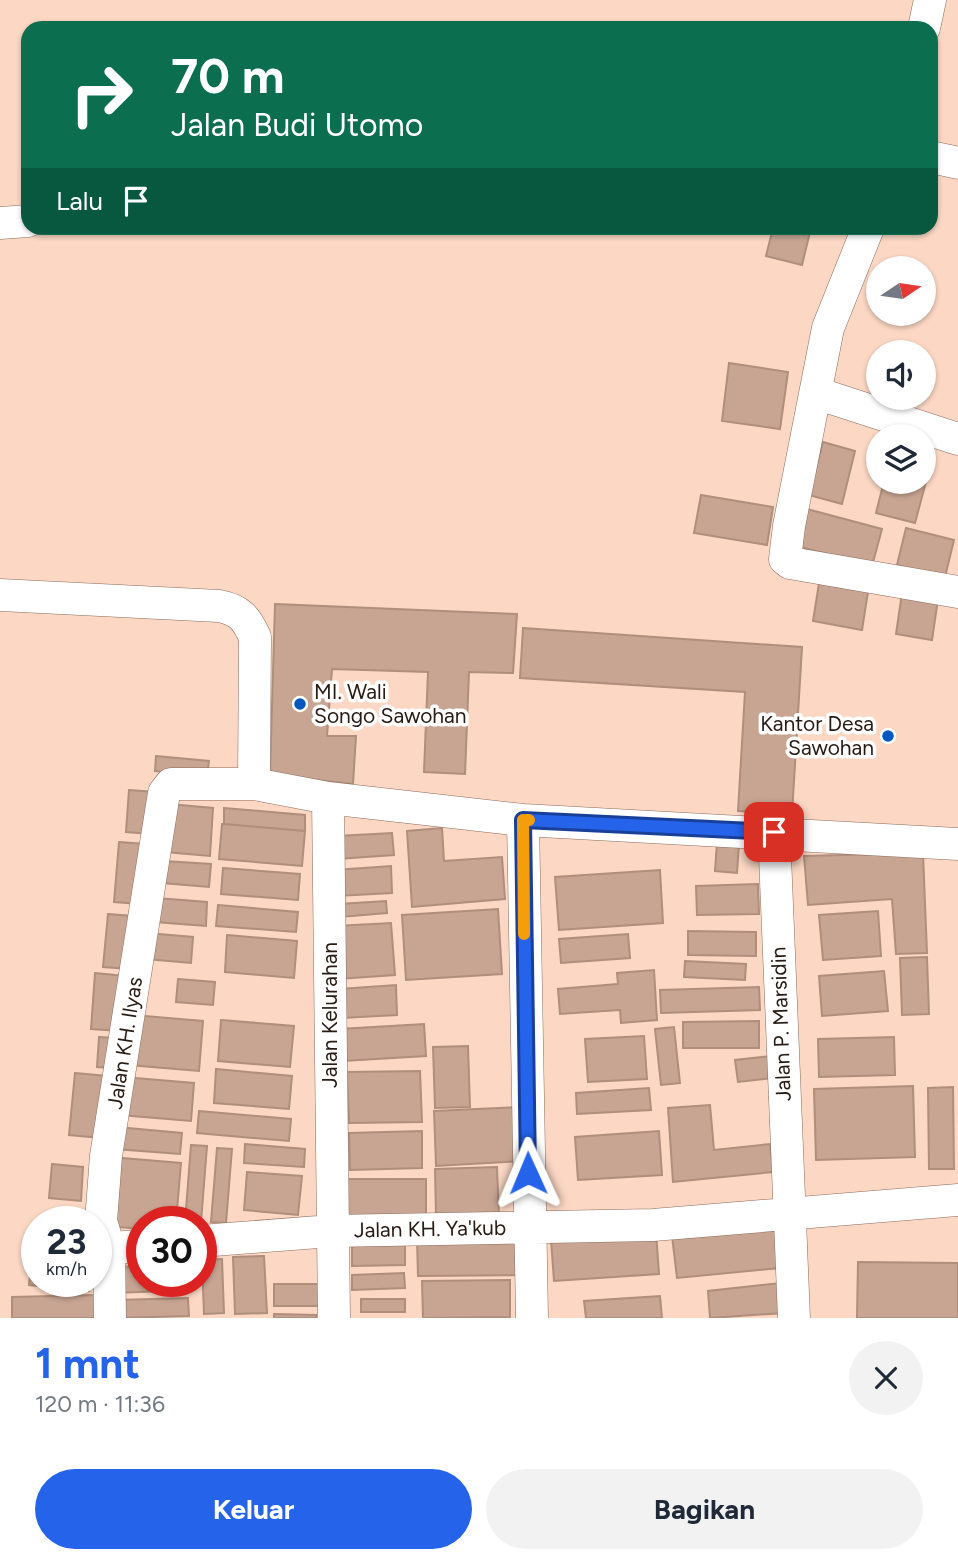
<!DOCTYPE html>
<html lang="id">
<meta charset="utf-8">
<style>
body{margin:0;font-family:Figtree,sans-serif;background:#f2f2f3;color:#1f2937;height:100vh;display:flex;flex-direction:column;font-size:26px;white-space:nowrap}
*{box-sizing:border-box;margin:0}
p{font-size:23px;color:#747a83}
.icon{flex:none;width:38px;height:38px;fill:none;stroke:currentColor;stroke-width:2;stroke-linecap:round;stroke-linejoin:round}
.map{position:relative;height:1318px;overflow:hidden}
.sheet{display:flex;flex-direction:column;background:#fff;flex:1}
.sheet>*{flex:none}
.hud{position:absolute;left:21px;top:21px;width:917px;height:214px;border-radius:21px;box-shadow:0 2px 5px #0004;background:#0b6e4f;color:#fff;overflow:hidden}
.needle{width:46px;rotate:77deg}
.fabs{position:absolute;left:866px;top:256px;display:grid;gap:14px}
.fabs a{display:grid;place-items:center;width:70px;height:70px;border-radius:50%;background:#fff;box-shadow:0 2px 5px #0004;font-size:35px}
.speed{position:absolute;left:21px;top:1206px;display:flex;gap:14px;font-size:35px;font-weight:700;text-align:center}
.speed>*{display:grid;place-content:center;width:91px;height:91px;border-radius:50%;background:#fff;box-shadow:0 2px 5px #0004;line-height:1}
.speed small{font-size:18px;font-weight:400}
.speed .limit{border:10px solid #d22;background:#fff;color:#111}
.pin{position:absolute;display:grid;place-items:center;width:60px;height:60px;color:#fff;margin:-30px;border-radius:14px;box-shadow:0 4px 10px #0006}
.me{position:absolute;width:77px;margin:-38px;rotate:359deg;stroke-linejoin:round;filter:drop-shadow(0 0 5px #0008)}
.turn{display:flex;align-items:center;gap:24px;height:147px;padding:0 35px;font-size:32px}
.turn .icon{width:91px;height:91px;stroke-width:2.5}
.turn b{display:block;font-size:49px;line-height:60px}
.then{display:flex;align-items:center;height:66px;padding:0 35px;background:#0003;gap:14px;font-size:26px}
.round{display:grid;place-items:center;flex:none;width:74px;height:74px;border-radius:37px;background:#f2f2f3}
.overview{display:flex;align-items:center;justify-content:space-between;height:119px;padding:0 35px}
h1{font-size:42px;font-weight:700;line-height:52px;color:#2563eb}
.button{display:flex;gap:14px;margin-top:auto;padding:14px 35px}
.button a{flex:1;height:80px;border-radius:42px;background:#2563eb;color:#fff;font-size:28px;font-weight:700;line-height:80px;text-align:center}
.button a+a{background:#f2f2f3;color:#1f2937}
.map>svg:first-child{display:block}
</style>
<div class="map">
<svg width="958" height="1318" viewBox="0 0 958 1318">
<rect width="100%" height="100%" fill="#fbd7c4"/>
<path fill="#c8a593" stroke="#b08e7c" stroke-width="2" d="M773,228H811L802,265L766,256Z
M729,363L788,372L780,429L722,421Z
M823,442L855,451L842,504L809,495Z
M924,461L931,463L915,523L876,513L884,481H924Z
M701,495L773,507L767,545L694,533Z
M807,509L882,529L872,566L797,546Z
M906,528L954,540L945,577L897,565Z
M820,577L869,585L862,630L813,621Z
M902,593L938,599L932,640L896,634Z
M275,604L517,614L513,673L469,672L465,774L424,772L428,672L332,669L327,736H356L353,784L270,775Z
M523,628L802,647L792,814L738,811L745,692L520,678Z
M156,756L209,761L207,776L155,771Z
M129,790L155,792L151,834L126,832Z
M169,804L213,808L210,856L165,852Z
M224,808L305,815V831L224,824Z
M222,824L305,831L302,866L219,859Z
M442,828L444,861L502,857L505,899L412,907L407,831Z
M392,833L394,855L338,859L337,836Z
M119,842L145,844L140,904L114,902Z
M717,842L739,844L737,873L715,871Z
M923,853L927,953L896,954L892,899L808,905L804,856Z
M164,861L211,864L209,887L162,883Z
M391,866L392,893L337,896L335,870Z
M223,868L300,874L298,900L221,894Z
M660,870L663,923L559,930L555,877Z
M758,884L759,914L697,915L696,886Z
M157,898L207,902L206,926L155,922Z
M386,901L387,913L340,917L339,904Z
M218,905L298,912L296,932L216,926Z
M498,909L502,974L406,980L402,915Z
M878,911L881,956L823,960L819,915Z
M108,914L133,916L129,969L103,967Z
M391,923L395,975L338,979L336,926Z
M688,931L756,932V956L688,955Z
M147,933L193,937L191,963L146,959Z
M628,934L630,958L561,963L559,939Z
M227,935L297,941L294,978L225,972Z
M927,957L929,1014L902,1015L900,958Z
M685,961L746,964L745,980L684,977Z
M654,970L657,1020L621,1023L620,1010L560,1014L558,989L618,984L617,973Z
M884,971L888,1011L822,1016L819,976Z
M95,973L125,976L120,1031L91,1029Z
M178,979L215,982L213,1005L176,1002Z
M396,985L397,1015L342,1018L340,989Z
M759,987L760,1010L661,1013L660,990Z
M133,1015L203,1021L199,1071L129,1065Z
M221,1020L294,1026L290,1067L218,1061Z
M759,1021V1048H683V1022Z
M424,1024L426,1056L343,1061L340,1029Z
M674,1027L680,1083L661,1085L655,1029Z
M644,1036L647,1079L588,1082L585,1039Z
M99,1037L114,1038L111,1068L97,1067Z
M894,1037L895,1075L819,1077L818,1039Z
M468,1046L470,1107L435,1108L433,1047Z
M770,1056L772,1078L738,1082L735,1060Z
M216,1069L292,1076L289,1109L214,1103Z
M420,1071L422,1122L349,1123L347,1072Z
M75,1073L107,1076L101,1138L69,1135Z
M123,1077L194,1083L191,1121L120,1115Z
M913,1086L915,1157L816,1160L814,1089Z
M953,1087L954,1169H929L928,1088Z
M649,1088L651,1110L577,1114L576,1093Z
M710,1105L714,1150L770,1144L773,1172L673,1182L668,1108Z
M519,1107L522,1161L436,1166L434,1111Z
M199,1111L291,1119L289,1141L197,1133Z
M117,1127L182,1133L180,1154L115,1149Z
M422,1131V1168L350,1170L349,1133Z
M659,1131L662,1175L578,1180L575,1137Z
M245,1144L305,1149L304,1167L244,1163Z
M191,1145L207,1146L201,1222H185Z
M217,1148L232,1149L226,1223L211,1222Z
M110,1157L181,1163L176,1222H142V1229L105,1226Z
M52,1164L83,1167L81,1201L49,1198Z
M497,1167L499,1215L436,1217L435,1169Z
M247,1172L302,1176L298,1215L244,1210Z
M340,1179H426V1215H340Z
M776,1225L780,1268L677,1278L672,1236Z
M405,1232V1265L352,1266V1233Z
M656,1232L659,1274L554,1281L551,1240Z
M524,1237V1275L418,1276L417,1238Z
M32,1256H37V1281H90L89,1291L29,1285Z
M264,1256L267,1313L235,1314L233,1257Z
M222,1259L224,1313L204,1314L202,1260Z
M858,1262L958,1263V1318H857Z
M142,1266V1281H187V1290L117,1293L116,1267Z
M404,1273L405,1288L352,1290V1275Z
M510,1280V1317L423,1318L422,1281Z
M781,1283L784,1313L710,1318L708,1291Z
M274,1284H319V1306H274Z
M96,1295L97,1318H12V1297Z
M660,1296L662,1318H586L584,1301Z
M188,1298L189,1316L118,1318L117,1300Z
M361,1299H405V1312H361Z
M274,1314L316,1315V1318H274Z"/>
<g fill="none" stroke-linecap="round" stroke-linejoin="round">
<g stroke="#8c6b5b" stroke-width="33">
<path id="minor" d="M924,28L930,0
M931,157L958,163
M0,223L28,221
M868,228L828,328L789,526L785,559L790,563L958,592
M816,393L958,439
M0,595L219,606C240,610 246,618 255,637L254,784
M328,798L334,1318
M523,820L532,1318
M774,832L794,1318
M201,1241L331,1231L653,1225L958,1200
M109,1248L142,1246
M110,1318L109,1248L101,1221L106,1156L164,793L171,784H254L328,798L523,820L958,844"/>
</g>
<use href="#minor" stroke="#fff" stroke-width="32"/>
</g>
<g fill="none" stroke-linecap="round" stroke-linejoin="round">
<g stroke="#184099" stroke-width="18">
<path id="route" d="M528,1173L523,820L774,832"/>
</g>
<use href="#route" stroke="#2563eb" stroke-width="12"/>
<path stroke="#f59e0b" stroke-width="12" d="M524,934L523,820H529"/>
</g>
<g fill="#0157c0" stroke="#fff" stroke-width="2.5">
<circle cx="300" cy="704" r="7"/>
<circle cx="888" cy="736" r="7"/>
</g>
<g text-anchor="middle" stroke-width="7" stroke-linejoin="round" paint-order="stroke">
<g font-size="21" fill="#281b14" stroke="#fff" text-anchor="start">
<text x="314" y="699">MI. Wali<tspan x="314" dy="24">Songo Sawohan</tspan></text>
<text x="874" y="731" text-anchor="end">Kantor Desa<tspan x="874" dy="24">Sawohan</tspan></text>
</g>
<g font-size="21" fill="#281b14" stroke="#fff">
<text transform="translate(330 1015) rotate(-90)" y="7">Jalan Kelurahan</text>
<text transform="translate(781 1024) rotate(-92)" y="7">Jalan P. Marsidin</text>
<text transform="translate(125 1043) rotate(-81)" y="7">Jalan KH. Ilyas</text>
<text transform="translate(430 1229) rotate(-1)" y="7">Jalan KH. Ya'kub</text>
</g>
</g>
</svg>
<div class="fabs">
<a><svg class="needle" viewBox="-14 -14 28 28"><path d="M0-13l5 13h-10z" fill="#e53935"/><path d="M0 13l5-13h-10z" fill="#747a83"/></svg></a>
<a><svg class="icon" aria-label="sound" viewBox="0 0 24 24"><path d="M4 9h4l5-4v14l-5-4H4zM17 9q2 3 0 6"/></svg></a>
<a><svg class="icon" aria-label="layers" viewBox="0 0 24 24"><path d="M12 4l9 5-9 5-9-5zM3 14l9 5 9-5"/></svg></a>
</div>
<div class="speed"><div>23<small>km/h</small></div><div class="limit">30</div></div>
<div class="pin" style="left:774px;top:832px;background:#d93025"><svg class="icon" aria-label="arrive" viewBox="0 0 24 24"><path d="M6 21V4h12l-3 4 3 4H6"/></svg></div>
<svg class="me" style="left:528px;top:1173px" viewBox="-20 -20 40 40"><path d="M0-17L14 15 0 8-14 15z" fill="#2563eb" stroke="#fff" stroke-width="4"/></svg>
<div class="hud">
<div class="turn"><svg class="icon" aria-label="right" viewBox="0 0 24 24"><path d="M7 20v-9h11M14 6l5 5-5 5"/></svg><div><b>70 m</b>Jalan Budi Utomo</div></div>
<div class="then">Lalu<svg class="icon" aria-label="arrive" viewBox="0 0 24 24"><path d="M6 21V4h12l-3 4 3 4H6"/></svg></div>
</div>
</div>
<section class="sheet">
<div class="overview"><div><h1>1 mnt</h1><p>120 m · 11:36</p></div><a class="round"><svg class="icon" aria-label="close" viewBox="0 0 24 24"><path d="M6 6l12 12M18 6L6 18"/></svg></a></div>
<div class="button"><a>Keluar</a><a>Bagikan</a></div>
</section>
